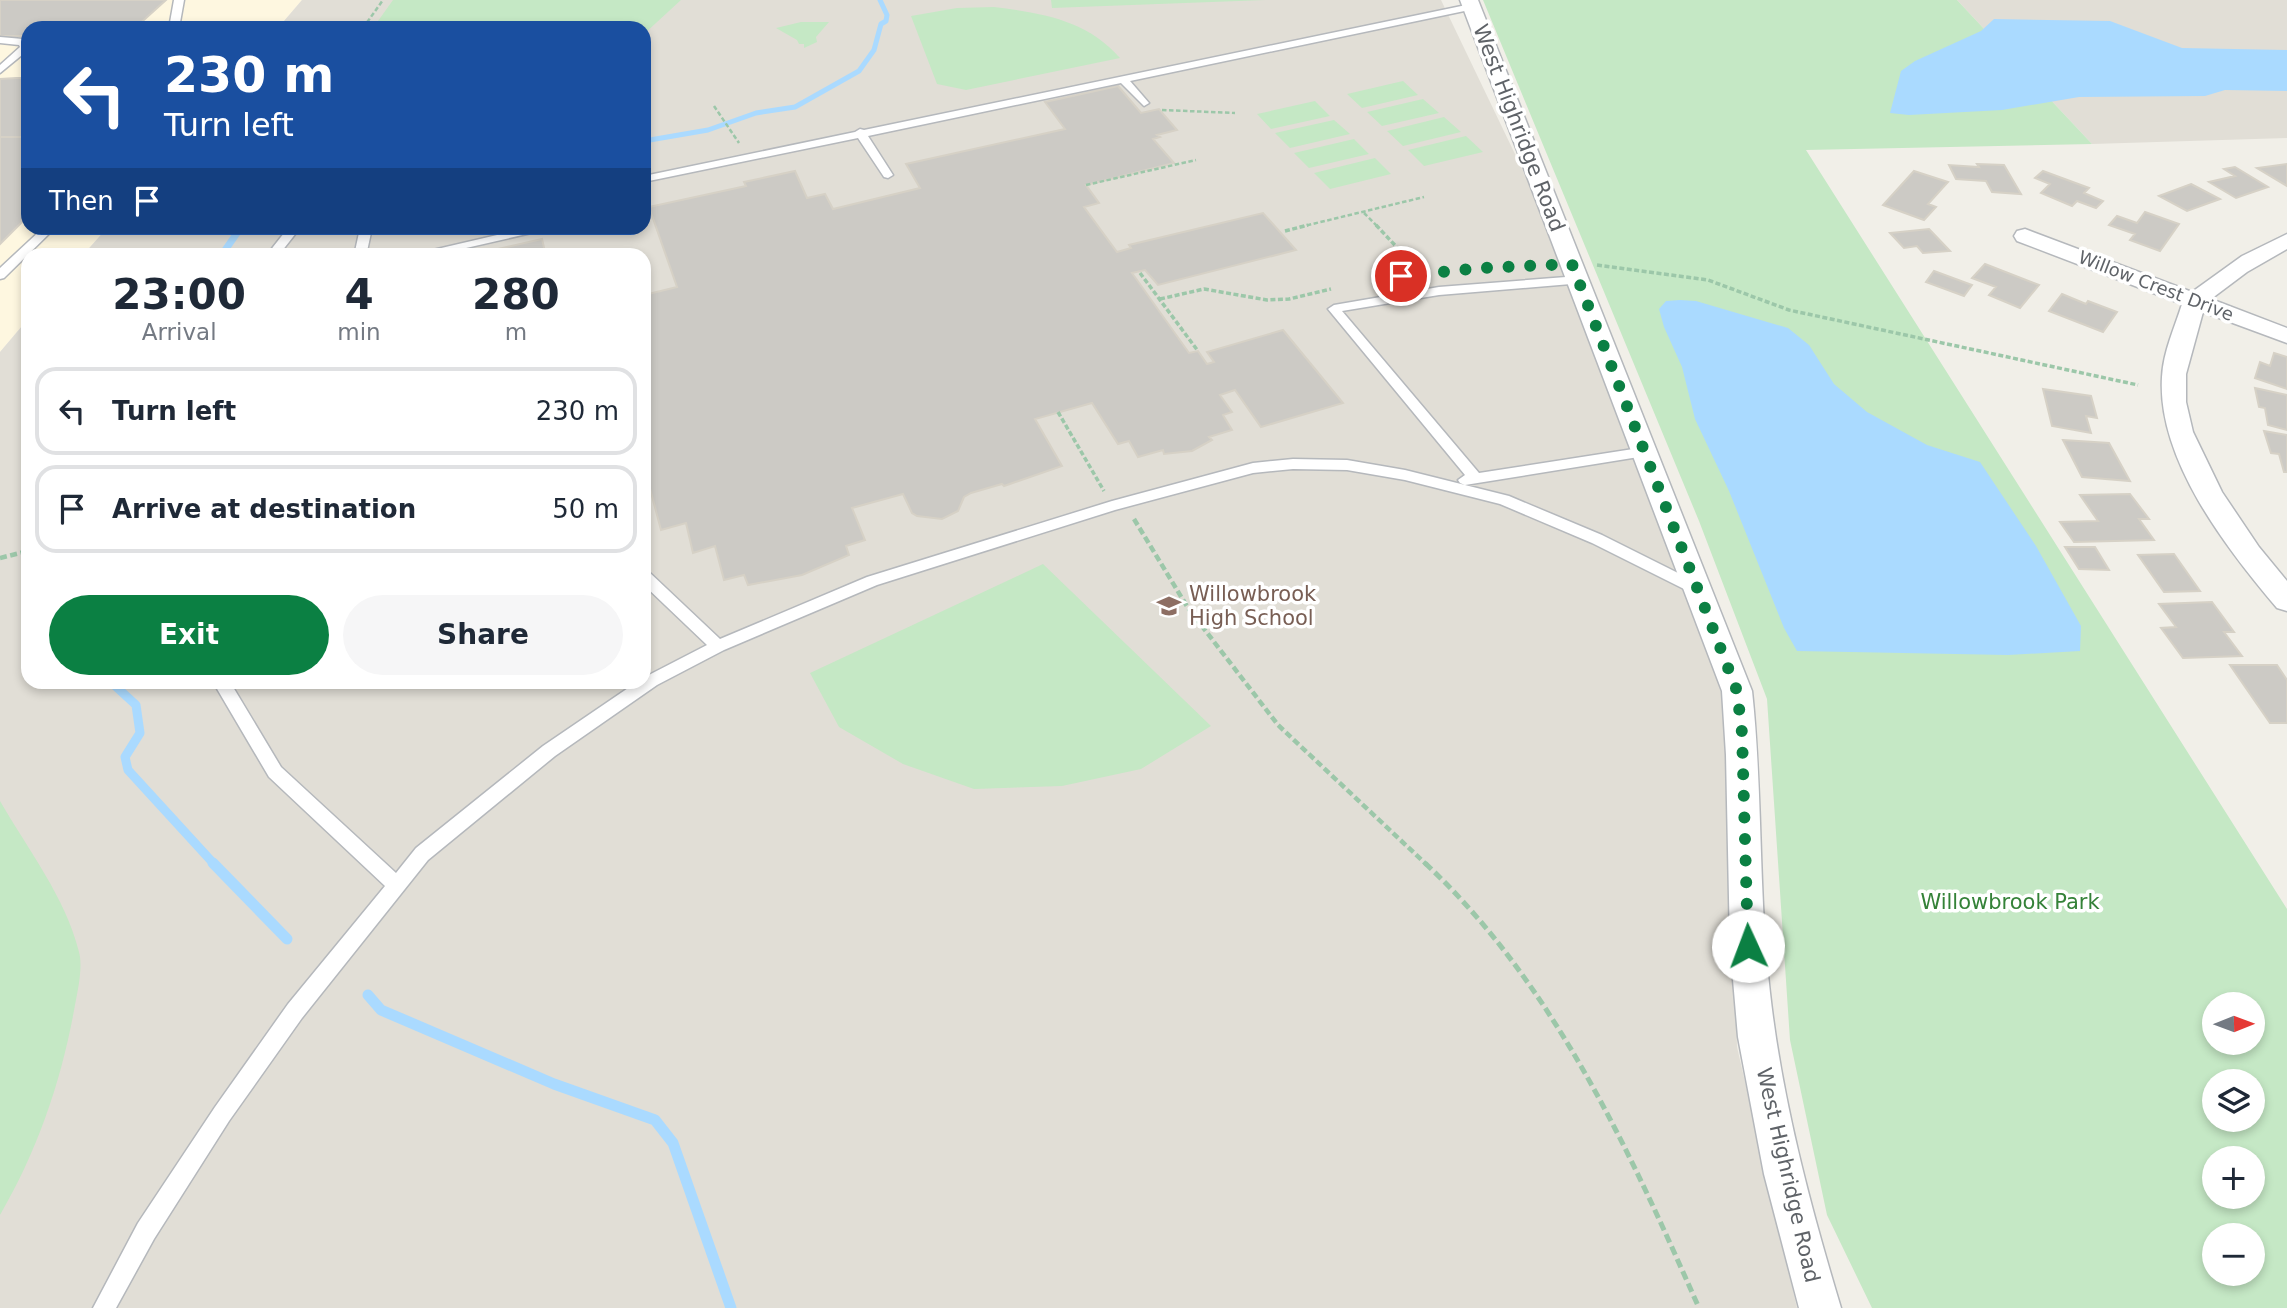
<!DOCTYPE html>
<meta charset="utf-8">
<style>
body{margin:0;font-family:"DejaVu Sans",sans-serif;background:#f6f6f7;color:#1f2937;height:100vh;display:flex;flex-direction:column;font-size:26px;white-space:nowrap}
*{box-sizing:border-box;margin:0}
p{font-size:23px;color:#747a83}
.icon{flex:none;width:38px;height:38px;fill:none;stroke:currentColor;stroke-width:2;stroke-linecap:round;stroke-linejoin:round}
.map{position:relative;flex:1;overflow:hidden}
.details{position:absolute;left:21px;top:248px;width:630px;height:441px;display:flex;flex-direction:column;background:#fff;border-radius:21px;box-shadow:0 4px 10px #0003}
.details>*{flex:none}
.top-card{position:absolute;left:21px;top:21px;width:630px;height:214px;border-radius:21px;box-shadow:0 4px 10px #0003;background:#1a4fa0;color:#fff;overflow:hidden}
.needle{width:46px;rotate:89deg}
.fabs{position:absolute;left:2202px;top:992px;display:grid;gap:14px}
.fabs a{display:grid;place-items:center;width:63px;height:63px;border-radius:50%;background:#fff;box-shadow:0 4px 10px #0003;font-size:35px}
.pin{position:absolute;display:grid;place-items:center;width:60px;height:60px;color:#fff;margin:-30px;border:4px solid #fff;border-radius:50%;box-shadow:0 2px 7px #0007}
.me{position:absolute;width:77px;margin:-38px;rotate:358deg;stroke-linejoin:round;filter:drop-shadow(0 0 5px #0008)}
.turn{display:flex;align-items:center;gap:24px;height:147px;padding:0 28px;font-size:32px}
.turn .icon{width:91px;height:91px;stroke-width:2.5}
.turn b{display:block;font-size:49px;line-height:60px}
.then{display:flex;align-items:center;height:66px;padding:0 28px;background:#0003;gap:14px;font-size:26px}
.eta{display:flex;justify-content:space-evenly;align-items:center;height:119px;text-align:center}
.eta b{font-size:42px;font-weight:800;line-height:49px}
.cta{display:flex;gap:14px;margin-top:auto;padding:14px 28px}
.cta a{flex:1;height:80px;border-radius:42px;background:#0b8043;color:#fff;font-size:28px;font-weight:800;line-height:80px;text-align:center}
.cta a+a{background:#f6f6f7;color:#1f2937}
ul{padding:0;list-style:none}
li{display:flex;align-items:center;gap:21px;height:88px;margin:0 14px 10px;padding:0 14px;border:4px solid #e0e1e3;border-radius:21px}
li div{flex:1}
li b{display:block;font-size:26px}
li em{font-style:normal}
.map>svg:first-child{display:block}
</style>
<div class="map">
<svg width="2287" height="1308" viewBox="0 0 2287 1308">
<rect width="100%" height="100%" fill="#f1efe8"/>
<path fill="#fef7e0" d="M0,0H302L278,28H28V228H107L83,255L28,256V319L0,352Z"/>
<path fill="#e1ded6" d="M302,0H1441L1538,202L1724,689L1732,825L1737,1047L1797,1308H0V352L28,319V682H644V256L83,255L107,228H644V28H278Z
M1957,0H2287V138L2092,144Z"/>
<path fill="#c5e8c5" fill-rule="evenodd" d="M393,0H681L644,34V28H373Z
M1051,0H1265L1052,8Z
M1483,0H1957L2092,144L1806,150L2287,909V1308H1872L1827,1215L1790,1040L1767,699L1699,521ZM2214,1004H2252V1043H2214ZM2214,1082H2252V1120H2214ZM2214,1158H2252V1197H2214ZM2214,1236H2252V1274H2214Z
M994,7C1042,13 1087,20 1120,58L966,90L937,84L911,16L957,8Z
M801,22H829L816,37L817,42L804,48V44H799L797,40L776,28Z
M1403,81L1418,95L1362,108L1347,94Z
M1423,99L1439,113L1382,126L1367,112Z
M1315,101L1330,116L1271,129L1257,114Z
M1444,117L1461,132L1403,146L1387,131Z
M1334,120L1350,134L1290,148L1275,133Z
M1466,136L1483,152L1424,166L1408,150Z
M1354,139L1369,154L1309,168L1294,153Z
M1375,158L1391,174L1330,189L1314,173Z
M1043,564L1211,726L1141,769L1062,786L974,789L903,764L839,727L810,673Z
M0,801C27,848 66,898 79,952C83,967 78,989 75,1005C62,1079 38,1150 0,1215Z"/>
<path fill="#aadaff" d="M1994,19L2110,21L2182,48L2287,50V91L2225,90L2205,96L2079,97L2002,110L1909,115L1890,113L1901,71L1915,61L1981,31Z
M1680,300L1696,301L1788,328L1809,345L1834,384L1867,412L1927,445L1980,462L2036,546L2081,626L2080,651L2008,655L1797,651L1784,628L1729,491L1695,419L1682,367L1664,327L1659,309L1666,301Z"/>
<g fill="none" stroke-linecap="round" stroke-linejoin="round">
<path stroke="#aadaff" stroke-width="5" d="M644,141L708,130L756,113L795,107L859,71L874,50L881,24L886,21L887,15L880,0"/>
<path stroke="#aadaff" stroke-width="7" d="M221,256L237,233L245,228"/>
<path stroke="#aadaff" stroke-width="9" d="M111,682L136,705L140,733L125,757L128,770L215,865"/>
<path stroke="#aadaff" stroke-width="11" d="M213,863L287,939
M368,995L381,1010L554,1084L655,1120L673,1143L731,1308"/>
</g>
<path fill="#cccac5" stroke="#d6d1c6" stroke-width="2" d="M0,0H166L135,28H28V36H0Z
M16,78H28V137H0V79Z
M1118,86L1141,113L1159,109L1177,130L1157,135L1160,137L1153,139L1174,163L1086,185L1099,203L1084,207L1117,252L1131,248L1129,245L1263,213L1296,250L1158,285L1145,270L1132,273L1189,353L1198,351L1207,364L1214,362L1207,352L1283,330L1343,403L1261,427L1235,390L1220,395L1232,412L1223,415L1232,430L1209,437L1212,440L1192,451L1164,454L1163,450L1138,457L1129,441L1118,444L1092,403L1035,419L1062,466L1004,486L1002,484L971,493L964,497L958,511L942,519L917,516L912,513L903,494L852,508L865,540L846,546L849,555L802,575L748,585L744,575L724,580L715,546L693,553L686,523L661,530L644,466V295L677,287L649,207L746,186L744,182L795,171L807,198L825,194L833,209L920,188L906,164L1065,129L1045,102Z
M0,137H28V216L0,244Z
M1977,164L2004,165L2021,194L1992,192L1986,181L1956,179L1949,165L1979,167Z
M2287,164V186L2257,168Z
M2235,167L2268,187L2236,198L2209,182L2235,176L2224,169Z
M1914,171L1948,182L1928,204L1936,207L1924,220L1883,205Z
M2043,171L2089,188L2084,193L2103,201L2096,208L2077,201L2072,206L2041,193L2050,184L2035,178Z
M2191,184L2220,199L2187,211L2159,196Z
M2145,212L2179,224L2160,251L2130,240L2135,234L2109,225L2117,216L2137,223Z
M1929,229L1950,251L1923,253L1917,246L1904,248L1890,233Z
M542,239L546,256H467Z
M1985,264L2039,285L2020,308L1989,295L1996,287L1972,278Z
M1934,271L1972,285L1964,296L1926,282Z
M2062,294L2086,304L2088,301L2117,312L2103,332L2049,311Z
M2274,353L2287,357V389L2255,378L2260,362L2270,366Z
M2255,388L2287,395V430L2268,425L2265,408L2259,407Z
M2043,389L2091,396L2097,418L2086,416L2091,433L2052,426Z
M2264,431L2287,435V472H2284L2279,454L2271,453Z
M2063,440L2109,443L2130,481L2082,477Z
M2130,494L2149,519H2139L2154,540L2074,542L2060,522L2098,521L2080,495Z
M2065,547H2095L2109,570L2079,569Z
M2174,554L2200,591L2164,592L2138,555Z
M2212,602L2234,632H2224L2242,656L2183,658L2161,628L2176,627L2159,604Z
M2230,665H2277L2287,680V723H2270Z"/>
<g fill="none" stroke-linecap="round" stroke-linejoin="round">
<g stroke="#b5b8bc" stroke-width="3">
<path id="service" d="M174,0H184L179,28H169Z
M1471,4L1476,7L1474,9L1130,81L1149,103L1144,106L1121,83L868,136L893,175L888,178L884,177L858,138L644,182V176L855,132L860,129L864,130Z
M0,37L23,39L28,43V50L0,73V65L20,47L19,45L0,43Z
M43,228H55L4,278L0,279V268Z
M288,228H300L278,256H266Z
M360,228H372L366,256H354Z
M527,228H546L540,231L431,256H407Z
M1579,276L1583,277V283L1439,295L1342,311L1479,473L1646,447L1653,452L1651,455L1465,485L1460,483L1458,480L1465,475L1328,309L1334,305L1439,287Z
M1293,459L1347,460L1405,470L1509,496L1602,535L1702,585L1705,589L1697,595L1692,593L1592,543L1500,504L1405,480L1347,470L1293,469L1253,473L1115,510L877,585L724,650L657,685L555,756L428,860L302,1018L229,1121L154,1239L116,1308H93L138,1223L215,1107L288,1004L385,886L269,777L213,682H230L281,767L396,873L416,848L543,746L637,682H644L645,677L707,645L644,585V570L649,572L720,639L867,577L1112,501L1253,463Z"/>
</g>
<g stroke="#b5b8bc" stroke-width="3">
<path id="minor" d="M1460,0H1478L1752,691C1763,791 1758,893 1770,993C1782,1100 1810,1205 1841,1308H1799L1764,1174L1738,1037L1730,945L1726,755L1722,691Z
M2025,229L2192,292L2242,256L2287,234V249L2247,272L2211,299L2287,328V343L2203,312L2186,374V402L2193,432L2222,492L2259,547L2287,581V611L2277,608C2226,548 2157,459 2162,377C2163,352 2175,327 2182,304L2017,241L2014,236L2017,231Z"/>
</g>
<path stroke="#9cc7a9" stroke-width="2.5" stroke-dasharray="4.5 2.5" stroke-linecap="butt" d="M363,28L383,0
M714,106L739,143
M1162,110L1235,113
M1086,185L1196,160
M1364,213L1378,227
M1300,227L1424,197"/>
<path stroke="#9cc7a9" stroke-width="3.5" stroke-dasharray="5 2.5" stroke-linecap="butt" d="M1376,225L1421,273
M1285,231L1308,225
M1597,265L1708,280L1789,310L2138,385
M1140,273L1198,351
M1374,281L1393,278
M1160,299L1204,289L1267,300L1289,299L1331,289
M1058,412L1104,491"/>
<path stroke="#9cc7a9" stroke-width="4.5" stroke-dasharray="7 3.5" stroke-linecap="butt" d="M1134,519L1188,608L1278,725L1427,865
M0,558L28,551"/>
<path stroke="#9cc7a9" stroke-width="5" stroke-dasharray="9 4.5" stroke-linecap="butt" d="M1425,863C1554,984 1629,1150 1699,1308"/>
<use href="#service" fill="#fff" fill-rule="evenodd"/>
<use href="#minor" fill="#fff" fill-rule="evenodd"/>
</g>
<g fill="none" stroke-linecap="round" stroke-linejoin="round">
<path stroke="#0b8043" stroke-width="12" stroke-dasharray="0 21.6" d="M1401,276L1480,268L1572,264L1737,691L1742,733L1748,946"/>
</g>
<defs>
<g id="school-bare" transform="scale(1.89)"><path d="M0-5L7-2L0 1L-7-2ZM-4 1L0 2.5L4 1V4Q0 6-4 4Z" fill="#8d6e63" stroke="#fff" stroke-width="2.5" paint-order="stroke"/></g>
</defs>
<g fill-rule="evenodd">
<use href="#school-bare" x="1169" y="606"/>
</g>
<g text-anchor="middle" stroke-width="7" stroke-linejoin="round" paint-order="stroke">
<g font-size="18" fill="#5f6368" stroke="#fff">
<text transform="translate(2156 286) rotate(21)" y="6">Willow Crest Drive</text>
</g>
<g font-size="21" fill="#5f6368" stroke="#fff">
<text transform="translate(1519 128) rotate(69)" y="7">West Highridge Road</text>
<text transform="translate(1788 1175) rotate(77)" y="7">West Highridge Road</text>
</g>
<g font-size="21" fill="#785e54" stroke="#fff" text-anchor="start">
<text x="1189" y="601">Willowbrook<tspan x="1189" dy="24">High School</tspan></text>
</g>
<g font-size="21" fill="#348238" stroke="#fff">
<text x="2010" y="909">Willowbrook Park</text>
</g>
</g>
</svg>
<div class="fabs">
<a><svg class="needle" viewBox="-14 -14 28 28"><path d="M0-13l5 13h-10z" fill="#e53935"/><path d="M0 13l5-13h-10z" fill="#747a83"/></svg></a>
<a><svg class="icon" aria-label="layers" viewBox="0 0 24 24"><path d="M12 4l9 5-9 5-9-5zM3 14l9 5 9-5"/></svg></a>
<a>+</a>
<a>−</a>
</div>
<div class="pin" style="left:1401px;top:276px;background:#d93025"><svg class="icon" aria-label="arrive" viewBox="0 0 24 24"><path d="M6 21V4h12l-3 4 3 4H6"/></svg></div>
<svg class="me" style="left:1748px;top:946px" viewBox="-20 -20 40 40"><circle r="19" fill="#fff"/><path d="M0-13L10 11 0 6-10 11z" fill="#0b8043"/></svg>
<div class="top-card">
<div class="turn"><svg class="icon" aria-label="left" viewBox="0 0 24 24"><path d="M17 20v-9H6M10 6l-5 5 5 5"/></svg><div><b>230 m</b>Turn left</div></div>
<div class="then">Then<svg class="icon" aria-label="arrive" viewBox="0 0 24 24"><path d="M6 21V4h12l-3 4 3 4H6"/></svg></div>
</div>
<section class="details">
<div class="eta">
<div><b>23:00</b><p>Arrival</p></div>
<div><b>4</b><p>min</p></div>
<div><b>280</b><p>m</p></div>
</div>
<ul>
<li><svg class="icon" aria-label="left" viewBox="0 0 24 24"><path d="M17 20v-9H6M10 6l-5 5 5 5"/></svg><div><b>Turn left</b></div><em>230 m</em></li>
<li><svg class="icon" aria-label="arrive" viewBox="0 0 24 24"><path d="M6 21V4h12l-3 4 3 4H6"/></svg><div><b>Arrive at destination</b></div><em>50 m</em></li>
</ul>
<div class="cta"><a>Exit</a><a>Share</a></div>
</section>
</div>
